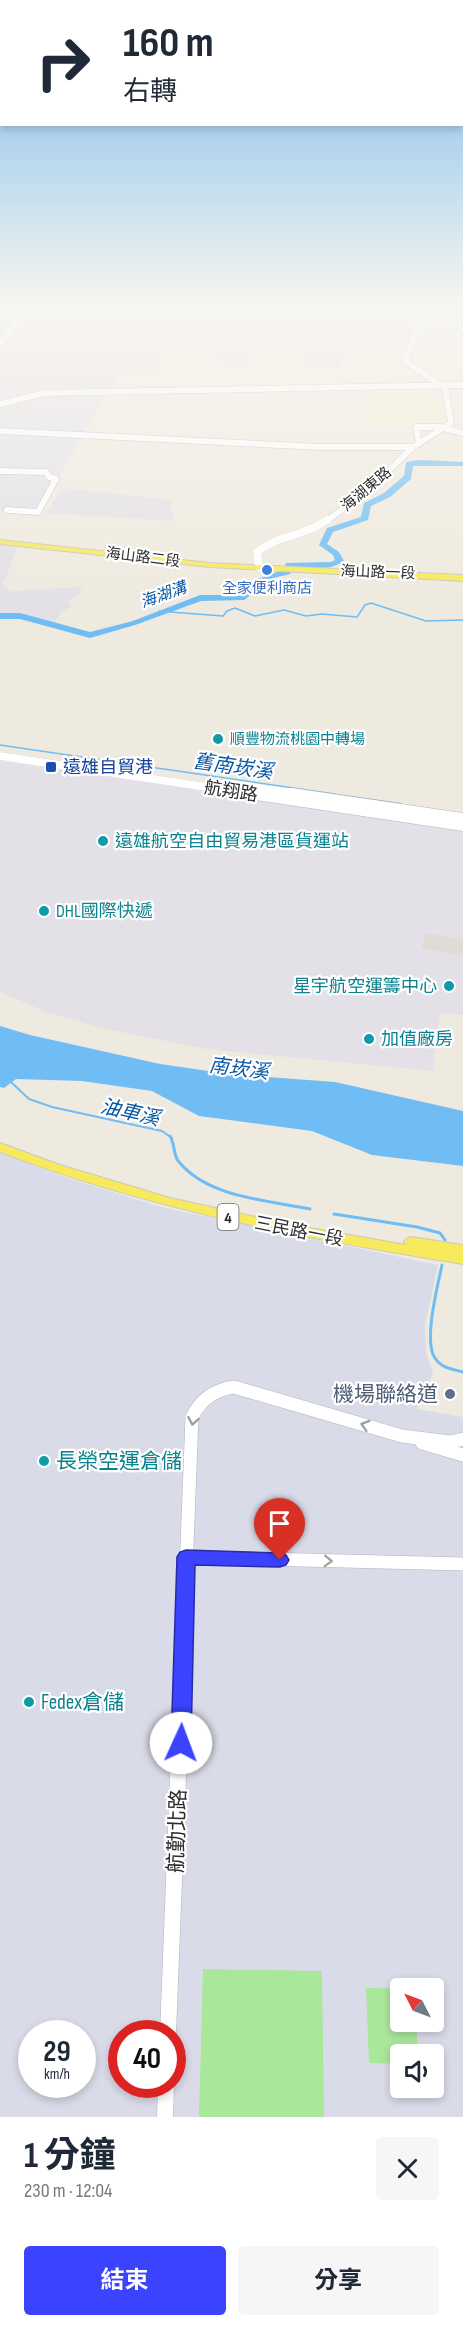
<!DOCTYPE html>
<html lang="zh-TW">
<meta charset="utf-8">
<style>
body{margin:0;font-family:"Sofia Sans Condensed","Noto Sans TC",sans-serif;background:#f6f6f7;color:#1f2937;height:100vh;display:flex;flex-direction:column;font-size:22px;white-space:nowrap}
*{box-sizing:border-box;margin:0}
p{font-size:20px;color:#747a83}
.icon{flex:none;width:33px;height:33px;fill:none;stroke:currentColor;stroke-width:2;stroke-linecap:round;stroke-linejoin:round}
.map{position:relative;height:2117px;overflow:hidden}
.side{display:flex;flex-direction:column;background:#fff;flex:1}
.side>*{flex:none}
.top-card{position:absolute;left:0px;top:0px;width:464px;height:126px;box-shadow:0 3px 9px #0003;background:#fff;color:#1f2937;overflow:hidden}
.needle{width:39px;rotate:312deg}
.tools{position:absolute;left:390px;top:1978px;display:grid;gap:12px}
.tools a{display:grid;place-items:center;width:54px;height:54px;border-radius:6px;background:#fff;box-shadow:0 3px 9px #0003;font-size:30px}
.speed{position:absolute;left:18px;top:2020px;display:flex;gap:12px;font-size:30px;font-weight:700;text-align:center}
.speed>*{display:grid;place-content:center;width:78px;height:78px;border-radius:50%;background:#fff;box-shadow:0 3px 9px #0003;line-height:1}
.speed small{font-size:15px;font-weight:400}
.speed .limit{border:9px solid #d22;background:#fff;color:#111}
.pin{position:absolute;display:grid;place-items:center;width:51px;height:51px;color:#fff;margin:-62px -26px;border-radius:50% 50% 50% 0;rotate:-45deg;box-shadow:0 0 6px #0007}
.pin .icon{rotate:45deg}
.me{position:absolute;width:66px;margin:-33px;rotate:2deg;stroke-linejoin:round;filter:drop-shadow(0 0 4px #0008)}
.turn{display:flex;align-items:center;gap:21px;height:126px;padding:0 24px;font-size:27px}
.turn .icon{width:78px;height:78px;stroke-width:2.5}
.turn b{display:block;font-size:42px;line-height:51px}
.round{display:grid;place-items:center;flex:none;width:63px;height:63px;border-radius:6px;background:#f6f6f7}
.headline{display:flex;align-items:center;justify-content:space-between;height:102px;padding:0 24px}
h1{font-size:36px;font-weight:700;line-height:45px}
.action{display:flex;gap:12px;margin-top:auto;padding:12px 24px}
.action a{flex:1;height:69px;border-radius:6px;background:#3c43ff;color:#fff;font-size:24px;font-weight:700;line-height:69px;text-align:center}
.action a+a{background:#f6f6f7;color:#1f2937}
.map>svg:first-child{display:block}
</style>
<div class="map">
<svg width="463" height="2117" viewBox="0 0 463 2117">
<rect width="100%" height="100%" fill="#efeadf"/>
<path fill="#e3e0e7" d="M164,305H406L410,308L413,328L412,337L343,339L340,368L300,367L304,354L237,352V354L250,356L247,365L218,363L215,354L161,352L155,361L164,363L161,372L121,370L38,513L0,511V310H6L5,317H17L21,312L84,315L82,321L137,323L140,318H155Z
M62,488L173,500L170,504L174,521L46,513Z
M0,545L18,546L3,584L11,591L80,587L82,593L67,601L72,606L61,612L53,625L20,616H0Z
M0,761L463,829V1015L440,1013L433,1071L206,1049L101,1028L46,1012L0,992Z"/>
<path fill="#f1ebce" d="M367,390H417L421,398L444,399L448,421L444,427L366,424Z"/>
<path fill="#dadbe8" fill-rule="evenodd" d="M0,1153L67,1178L165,1208L438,1265L425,1326L426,1353L433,1373L417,1409L463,1417V2117H0ZM400,1989H434V2022H400ZM32,2034H82V2085H32ZM122,2034H172V2085H122ZM400,2055H434V2088H400Z"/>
<path fill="#a9e79a" d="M203,1969L322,1971L324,2117H199Z
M366,1988L414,1989H400V2022H416L418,2055H400V2064L369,2063Z"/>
<path fill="#dfdcd6" d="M427,933L463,940V956L421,948Z"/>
<path fill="#6fbdf4" d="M0,1026L30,1035L160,1064L229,1074L335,1082L463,1111V1166L372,1155L312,1131L199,1116L152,1091L82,1081L16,1079L4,1088L0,1087Z"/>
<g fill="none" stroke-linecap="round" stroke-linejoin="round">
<path stroke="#6fbdf4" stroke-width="1.5" d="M463,311L457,313L463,322
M463,324L455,329L463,336
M159,611L167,612
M170,612L223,616L227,611L235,608L255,616L284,610L306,616L322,614L357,617L365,605L371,603L426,621L463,620
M0,745L334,794"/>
<path stroke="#6fbdf4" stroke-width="2" d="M324,793L401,804
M11,1082L29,1099L52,1107L162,1131L172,1138"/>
<path stroke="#6fbdf4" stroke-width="3" d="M170,1136C175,1143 173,1156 179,1162C209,1198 267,1200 310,1209
M334,1214L417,1227L440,1233L445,1240
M442,1265C438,1285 423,1341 435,1358C441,1368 452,1369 463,1372"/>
<path fill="#6fbdf4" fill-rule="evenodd" d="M420,460L463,462V466H413L411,479L390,497L371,506L368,520L333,532L327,544L339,552L344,561C329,572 310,567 292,567L290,574C279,577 266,578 257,586C252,591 251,596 244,600L201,601L135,625L90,638L20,619H0V613H20L90,632L133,621L200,595H239L255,580L283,570L286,563L331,562L335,560L333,555L319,545L327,528L361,517L364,503L384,493L404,476L406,462Z"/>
<g stroke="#b3b3c1" stroke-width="7">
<path id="minor-far4" d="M0,343L30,305
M0,404L44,393L463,385
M0,431L321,447H413
M419,444L416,427H440L463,433
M0,471L46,472L49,477L56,479L38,512L7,510
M325,522L368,491L413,447L451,423L445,388L405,361L418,327L410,305"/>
</g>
<g stroke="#b3b3c1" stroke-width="8">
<path id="minor-far3" d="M259,567L257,552C278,535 305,536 327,520
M0,756L253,794
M232,784L301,794"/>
</g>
<g stroke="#b3b3c1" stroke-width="11">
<path id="minor-far2" d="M243,793L463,826
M291,793L463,818"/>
</g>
<g stroke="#b3b3c1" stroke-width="14">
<path id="minor-far1" d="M422,1443L463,1455
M186,1557L463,1564
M186,1571L192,1417C201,1399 214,1390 234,1387L402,1436L450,1442L463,1439"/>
</g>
<g stroke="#b3b3c1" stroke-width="17">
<path id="minor" d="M168,2034L186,1570
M165,2117L166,2085"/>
</g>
<g stroke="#c8c8c8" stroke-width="2">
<path id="major" d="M0,540L210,563L463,575V581L210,567L0,544Z
M0,1143L60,1165L170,1198L287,1224L406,1245L404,1242L406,1239L411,1237L463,1245V1264C303,1238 152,1210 0,1152Z"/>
</g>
<use href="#minor-far4" stroke="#fff" stroke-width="6"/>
<use href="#minor-far3" stroke="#fff" stroke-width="8"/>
<use href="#minor-far2" stroke="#fff" stroke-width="10"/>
<use href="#minor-far1" stroke="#fff" stroke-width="13"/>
<use href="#minor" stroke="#fff" stroke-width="16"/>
<use href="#major" fill="#f7ea5c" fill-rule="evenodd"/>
</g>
<defs><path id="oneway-chevron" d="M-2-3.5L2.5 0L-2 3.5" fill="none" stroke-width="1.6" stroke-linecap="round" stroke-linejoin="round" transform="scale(1.5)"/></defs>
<g stroke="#a0a0a0">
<use href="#oneway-chevron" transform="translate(193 1421) rotate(100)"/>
<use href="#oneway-chevron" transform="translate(365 1425) rotate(-163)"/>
<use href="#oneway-chevron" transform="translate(328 1561) rotate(2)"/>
</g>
<linearGradient id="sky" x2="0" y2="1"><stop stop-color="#77b8ed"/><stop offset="0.51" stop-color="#f8f6f1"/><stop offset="1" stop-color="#f8f6f1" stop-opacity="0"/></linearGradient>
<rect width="463" height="601" fill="url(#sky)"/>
<path fill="#3c43ff" stroke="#272ca6" stroke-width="1.5" d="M186,1550L280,1553L286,1555L289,1560L286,1565L280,1567L195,1565L191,1743L188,1749L181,1752L174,1749L171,1743L177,1557L180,1552Z"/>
<circle fill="#3f7fe0" stroke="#fff" stroke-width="2" cx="267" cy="570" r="6"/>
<g fill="#0f9aa8" stroke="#fff" stroke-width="2">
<circle cx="218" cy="739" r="6"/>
<circle cx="103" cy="841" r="6"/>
<circle cx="44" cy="911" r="6"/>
<circle cx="449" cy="986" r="6"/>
<circle cx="369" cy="1039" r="6"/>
<circle cx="44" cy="1461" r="6"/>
<circle cx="29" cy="1702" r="6"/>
</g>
<rect fill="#1a4fb4" stroke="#fff" stroke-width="2" x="45" y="761" width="12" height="12" rx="3"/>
<circle fill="#5c6f8a" stroke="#fff" stroke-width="2" cx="450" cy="1394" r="6"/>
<g text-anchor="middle" stroke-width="4.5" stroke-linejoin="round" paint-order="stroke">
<g font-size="15" fill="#2d2d2d" stroke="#fff">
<text transform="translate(366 489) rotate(-40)" y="5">海湖東路</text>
<text transform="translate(143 557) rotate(7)" y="5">海山路二段</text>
<text transform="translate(378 572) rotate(2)" y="5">海山路一段</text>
</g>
<g font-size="15" fill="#366cbe" stroke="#fff">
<text x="267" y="593">全家便利商店</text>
</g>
<g font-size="15" fill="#0d838f" stroke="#fff" text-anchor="start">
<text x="230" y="744">順豐物流桃園中轉場</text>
</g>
<g font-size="16" font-style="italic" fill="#0858a6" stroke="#fff">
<text transform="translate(163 594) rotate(-20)" y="6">海湖溝</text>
</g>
<rect fill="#fff" stroke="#6c6c6c" stroke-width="1.5" x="217.5" y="1204" width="21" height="26" rx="4.5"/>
<g font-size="16" font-weight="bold" fill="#2d2d2d">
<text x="228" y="1223">4</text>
</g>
<g font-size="18" fill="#164399" stroke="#fff" text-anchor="start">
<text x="63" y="773">遠雄自貿港</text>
</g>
<g font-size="18" fill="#2d2d2d" stroke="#fff">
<text transform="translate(231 791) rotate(9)" y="6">航翔路</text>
<text transform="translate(299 1231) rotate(11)" y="6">三民路一段</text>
</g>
<g font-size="18" fill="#0d838f" stroke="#fff" text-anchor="start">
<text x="115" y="847">遠雄航空自由貿易港區貨運站</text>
<text x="56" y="917">DHL國際快遞</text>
<text x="437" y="992" text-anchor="end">星宇航空運籌中心</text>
<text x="381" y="1045">加值廠房</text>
</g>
<g font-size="20" font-style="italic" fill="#0858a6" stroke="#fff">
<text transform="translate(233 766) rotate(8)" y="7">舊南崁溪</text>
<text transform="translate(239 1068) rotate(7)" y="7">南崁溪</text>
<text transform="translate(130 1112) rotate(13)" y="7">油車溪</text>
</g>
<g font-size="21" fill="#4e5e75" stroke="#fff" text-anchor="end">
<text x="438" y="1401">機場聯絡道</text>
</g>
<g font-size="21" fill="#0d838f" stroke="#fff" text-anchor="start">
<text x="56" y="1468">長榮空運倉儲</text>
<text x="41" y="1709">Fedex倉儲</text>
</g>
<g font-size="21" fill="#2d2d2d" stroke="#fff">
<text transform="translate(177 1831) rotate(-88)" y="7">航勤北路</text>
</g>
</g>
</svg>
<div class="tools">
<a><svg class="needle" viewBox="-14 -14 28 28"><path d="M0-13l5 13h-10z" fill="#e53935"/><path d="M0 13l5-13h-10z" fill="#747a83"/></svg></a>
<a><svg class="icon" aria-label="sound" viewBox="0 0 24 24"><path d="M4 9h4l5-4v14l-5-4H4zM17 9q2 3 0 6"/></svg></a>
</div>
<div class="speed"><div>29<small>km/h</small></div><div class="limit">40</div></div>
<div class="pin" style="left:280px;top:1560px;background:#d93025"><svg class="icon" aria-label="arrive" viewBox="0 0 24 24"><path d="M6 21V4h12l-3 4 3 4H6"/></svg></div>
<svg class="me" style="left:181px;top:1743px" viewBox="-20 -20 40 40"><circle r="19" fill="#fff"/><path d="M0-13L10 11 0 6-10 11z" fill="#3c43ff"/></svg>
<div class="top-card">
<div class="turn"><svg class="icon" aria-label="right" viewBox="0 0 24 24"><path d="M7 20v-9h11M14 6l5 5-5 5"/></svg><div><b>160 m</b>右轉</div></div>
</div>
</div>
<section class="side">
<div class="headline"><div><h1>1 分鐘</h1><p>230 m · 12:04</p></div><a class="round"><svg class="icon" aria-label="close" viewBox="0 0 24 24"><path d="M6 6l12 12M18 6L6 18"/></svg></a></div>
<div class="action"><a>結束</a><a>分享</a></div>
</section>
